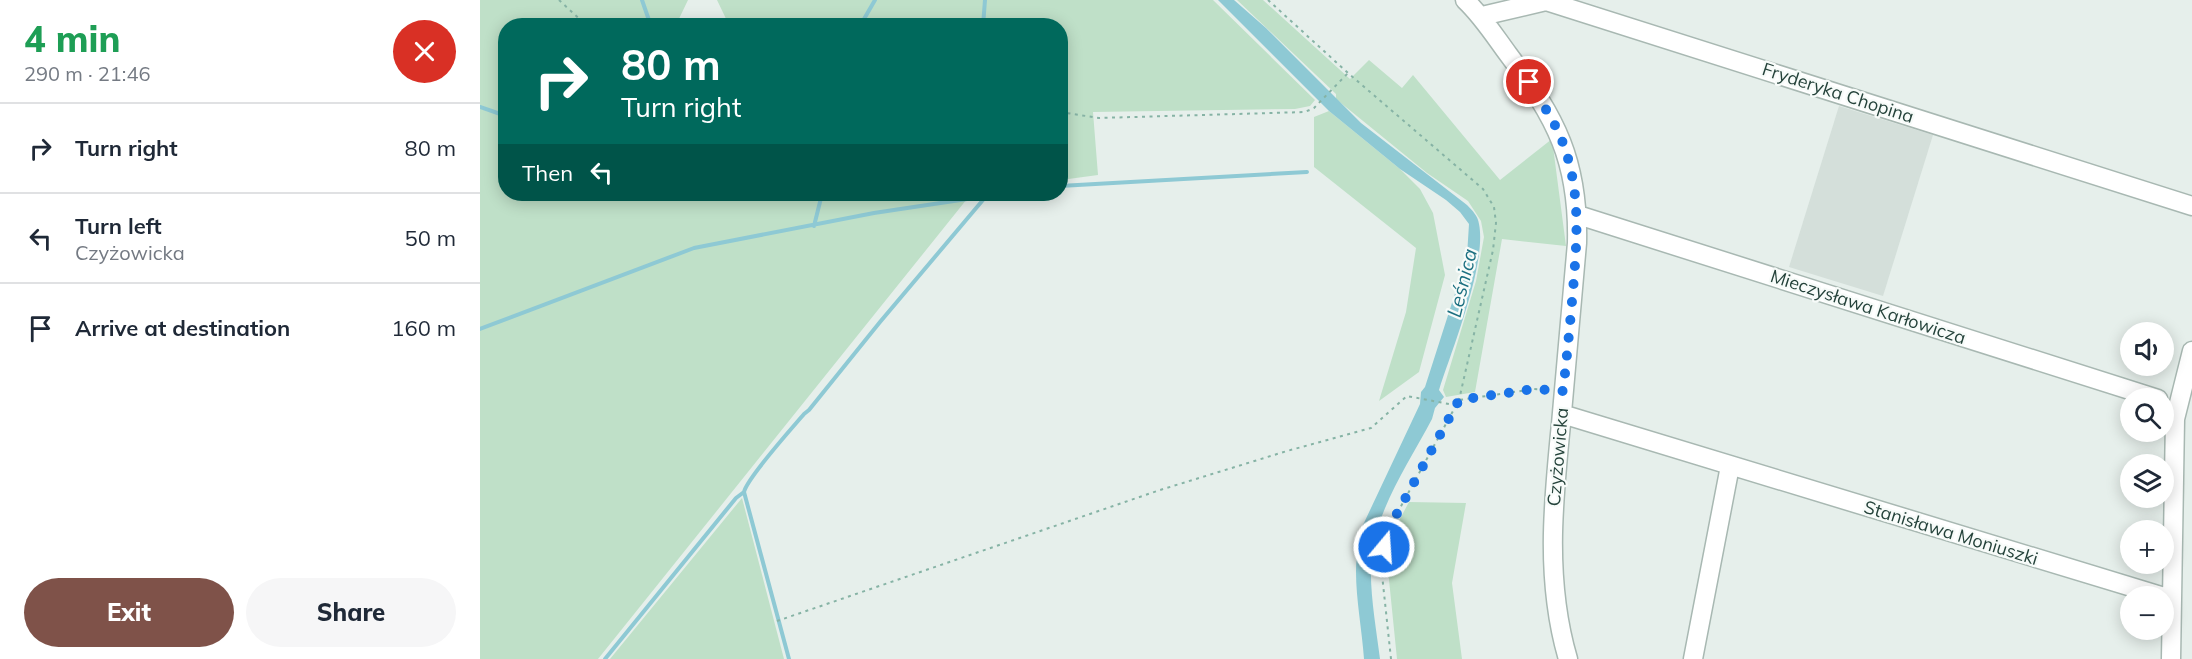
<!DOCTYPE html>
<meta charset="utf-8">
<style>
body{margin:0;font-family:Mulish,sans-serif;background:#f6f6f7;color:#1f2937;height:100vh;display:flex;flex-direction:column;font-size:22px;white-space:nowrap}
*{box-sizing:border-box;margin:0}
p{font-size:20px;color:#747a83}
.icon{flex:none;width:33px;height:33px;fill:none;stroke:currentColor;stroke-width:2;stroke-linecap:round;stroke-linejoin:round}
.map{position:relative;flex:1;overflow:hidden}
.side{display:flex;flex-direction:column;background:#fff;width:480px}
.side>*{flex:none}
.top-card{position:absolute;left:18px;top:18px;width:570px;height:183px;border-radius:24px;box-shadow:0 3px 15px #0003;background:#00695c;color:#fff;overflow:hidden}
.fabs{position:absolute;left:1640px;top:322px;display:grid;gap:12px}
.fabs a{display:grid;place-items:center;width:54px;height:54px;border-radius:50%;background:#fff;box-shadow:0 3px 15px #0003;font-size:30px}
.pin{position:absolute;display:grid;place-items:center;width:51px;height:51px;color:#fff;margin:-26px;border:3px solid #fff;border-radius:50%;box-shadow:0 2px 6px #0007}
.me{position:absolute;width:66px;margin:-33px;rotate:18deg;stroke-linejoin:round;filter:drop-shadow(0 0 4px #0008)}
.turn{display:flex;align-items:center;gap:21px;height:126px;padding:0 24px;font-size:27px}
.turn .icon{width:78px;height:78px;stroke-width:2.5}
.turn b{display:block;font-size:42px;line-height:51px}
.then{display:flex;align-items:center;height:57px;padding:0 24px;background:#0003;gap:12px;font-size:22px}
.round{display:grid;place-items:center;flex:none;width:63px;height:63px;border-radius:32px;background:#f6f6f7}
.overview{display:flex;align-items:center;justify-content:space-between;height:102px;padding:0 24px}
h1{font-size:36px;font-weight:800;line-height:45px;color:#1e9e55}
.primary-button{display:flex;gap:12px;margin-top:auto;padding:12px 24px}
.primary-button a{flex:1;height:69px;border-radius:36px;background:#7f5249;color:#fff;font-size:24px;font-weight:800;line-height:69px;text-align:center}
.primary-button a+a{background:#f6f6f7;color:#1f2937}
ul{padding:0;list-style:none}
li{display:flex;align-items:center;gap:18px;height:90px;padding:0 24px;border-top:2px solid #e0e1e3}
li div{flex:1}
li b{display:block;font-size:22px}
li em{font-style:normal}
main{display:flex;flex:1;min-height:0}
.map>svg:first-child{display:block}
</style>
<main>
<section class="side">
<div class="overview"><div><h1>4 min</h1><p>290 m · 21:46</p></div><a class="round" style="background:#d93025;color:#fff"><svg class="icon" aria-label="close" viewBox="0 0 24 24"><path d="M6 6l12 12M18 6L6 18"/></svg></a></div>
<ul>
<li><svg class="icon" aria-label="right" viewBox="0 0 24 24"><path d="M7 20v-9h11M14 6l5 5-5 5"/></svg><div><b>Turn right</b></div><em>80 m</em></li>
<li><svg class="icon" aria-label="left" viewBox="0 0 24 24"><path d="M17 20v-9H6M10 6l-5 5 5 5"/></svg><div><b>Turn left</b><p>Czyżowicka</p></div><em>50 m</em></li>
<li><svg class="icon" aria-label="arrive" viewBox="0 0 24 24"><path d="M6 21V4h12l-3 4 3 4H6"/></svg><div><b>Arrive at destination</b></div><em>160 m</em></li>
</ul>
<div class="primary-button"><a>Exit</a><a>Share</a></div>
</section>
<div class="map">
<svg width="1712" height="659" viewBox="0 0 1712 659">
<rect width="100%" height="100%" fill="#e6efeb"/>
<path fill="#d4dfda" d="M1359,106L1453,135L1403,296L1309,267Z"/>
<path fill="#bfe0c8" d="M0,0H208L196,25L26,26V194H491L118,659H0Z
M237,0H733L835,100L830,106L815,109L613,112L618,175L581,180L580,26L249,25Z
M757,0H783L870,79L889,60L922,88L933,75L1020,180L1072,139L1086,246L1022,239L995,392L966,397L963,390L996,281L1004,237L1001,221L988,201L947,173L856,99V94Z
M849,111L920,169L940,189L953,213L965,275L939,372L899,401L926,312L936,248L834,167V117Z
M262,498L304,659H130Z
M929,502L986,503L972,583L982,659H917L907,560L914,530Z"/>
<path fill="#8ec9d4" d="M738,0H754L786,28L881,123L987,205C992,210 998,216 999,224C1007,264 972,349 959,390L964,397L955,408L952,419C930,461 899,505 892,553C888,585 896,626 900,659H884C882,630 876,600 876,571C876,555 880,540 883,525L940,404L941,392L945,387L987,256L989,224L980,212L966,200L920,169L849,111Z"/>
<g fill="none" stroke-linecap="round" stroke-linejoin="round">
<path stroke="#8ec9d4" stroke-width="4" d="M162,0L171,26
M380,26L395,0
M503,26L505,0
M0,107L26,116
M580,186L827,172
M334,226L342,194
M0,329L214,248L394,213L507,196
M264,492L309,659
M125,659L256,498L264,492C267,478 312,428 324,414L329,410L400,322L508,194"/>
<g stroke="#a8b8b2" stroke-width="21">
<path id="minor" d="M985,0C1002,16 1014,35 1028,54C1076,118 1099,161 1097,243C1092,303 1086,364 1081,424C1073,503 1065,581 1088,659
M1002,16L1066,1L1712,206
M1098,215L1678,399
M1082,414L1691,599
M1213,659L1250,466
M1691,659L1695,419L1712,351"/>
</g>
<path stroke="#86b3a5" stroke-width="2" stroke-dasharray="3 4.5" stroke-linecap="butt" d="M79,0L107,26
M788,0L868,73L1003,189L1014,207L1016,223L1013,250L979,400L908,530L901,565L911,659
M580,112L619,118L825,112L834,108L868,73
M297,621L680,490L807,451L891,428L927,396L969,404L979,400L1054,389L1069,390"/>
<use href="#minor" stroke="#fff" stroke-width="18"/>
</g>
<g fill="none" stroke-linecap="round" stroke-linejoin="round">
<path stroke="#1a73e8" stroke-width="10" stroke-dasharray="0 18" d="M904,547L908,530L979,400L1054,389L1083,391C1087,357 1090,324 1093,290C1097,241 1101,194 1084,146C1076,123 1061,102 1049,82"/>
</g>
<g text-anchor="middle" stroke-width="4.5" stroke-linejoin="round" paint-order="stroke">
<g font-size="18" fill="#24423a" stroke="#f7fbf9">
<text transform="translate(1358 93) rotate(18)" y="6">Fryderyka Chopina</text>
<text transform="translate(1388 307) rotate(18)" y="6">Mieczysława Karłowicza</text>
<text transform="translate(1078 457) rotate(-85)" y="6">Czyżowicka</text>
<text transform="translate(1471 533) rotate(17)" y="6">Stanisława Moniuszki</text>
</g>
<g font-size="20" font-style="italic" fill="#1c6f80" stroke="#f7fbf9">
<text transform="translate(982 283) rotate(-76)" y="7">Leśnica</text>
</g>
</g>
</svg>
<div class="fabs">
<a><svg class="icon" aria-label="sound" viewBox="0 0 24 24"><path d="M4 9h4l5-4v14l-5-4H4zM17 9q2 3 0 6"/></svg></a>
<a><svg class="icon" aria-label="search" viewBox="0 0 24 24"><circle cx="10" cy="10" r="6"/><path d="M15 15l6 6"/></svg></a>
<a><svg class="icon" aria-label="layers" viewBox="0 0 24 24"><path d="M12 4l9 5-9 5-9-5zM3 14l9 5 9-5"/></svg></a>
<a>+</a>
<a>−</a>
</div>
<div class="pin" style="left:1049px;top:82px;background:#d93025"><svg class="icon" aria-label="arrive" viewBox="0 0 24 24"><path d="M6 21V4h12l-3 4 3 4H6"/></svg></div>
<svg class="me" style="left:904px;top:547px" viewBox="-20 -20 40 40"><circle r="17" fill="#1a73e8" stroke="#fff" stroke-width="3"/><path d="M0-11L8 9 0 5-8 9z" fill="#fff"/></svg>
<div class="top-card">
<div class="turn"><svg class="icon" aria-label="right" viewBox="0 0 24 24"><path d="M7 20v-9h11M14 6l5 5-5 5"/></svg><div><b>80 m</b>Turn right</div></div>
<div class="then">Then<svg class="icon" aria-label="left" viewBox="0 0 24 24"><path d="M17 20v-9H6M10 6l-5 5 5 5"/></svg></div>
</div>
</div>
</main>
